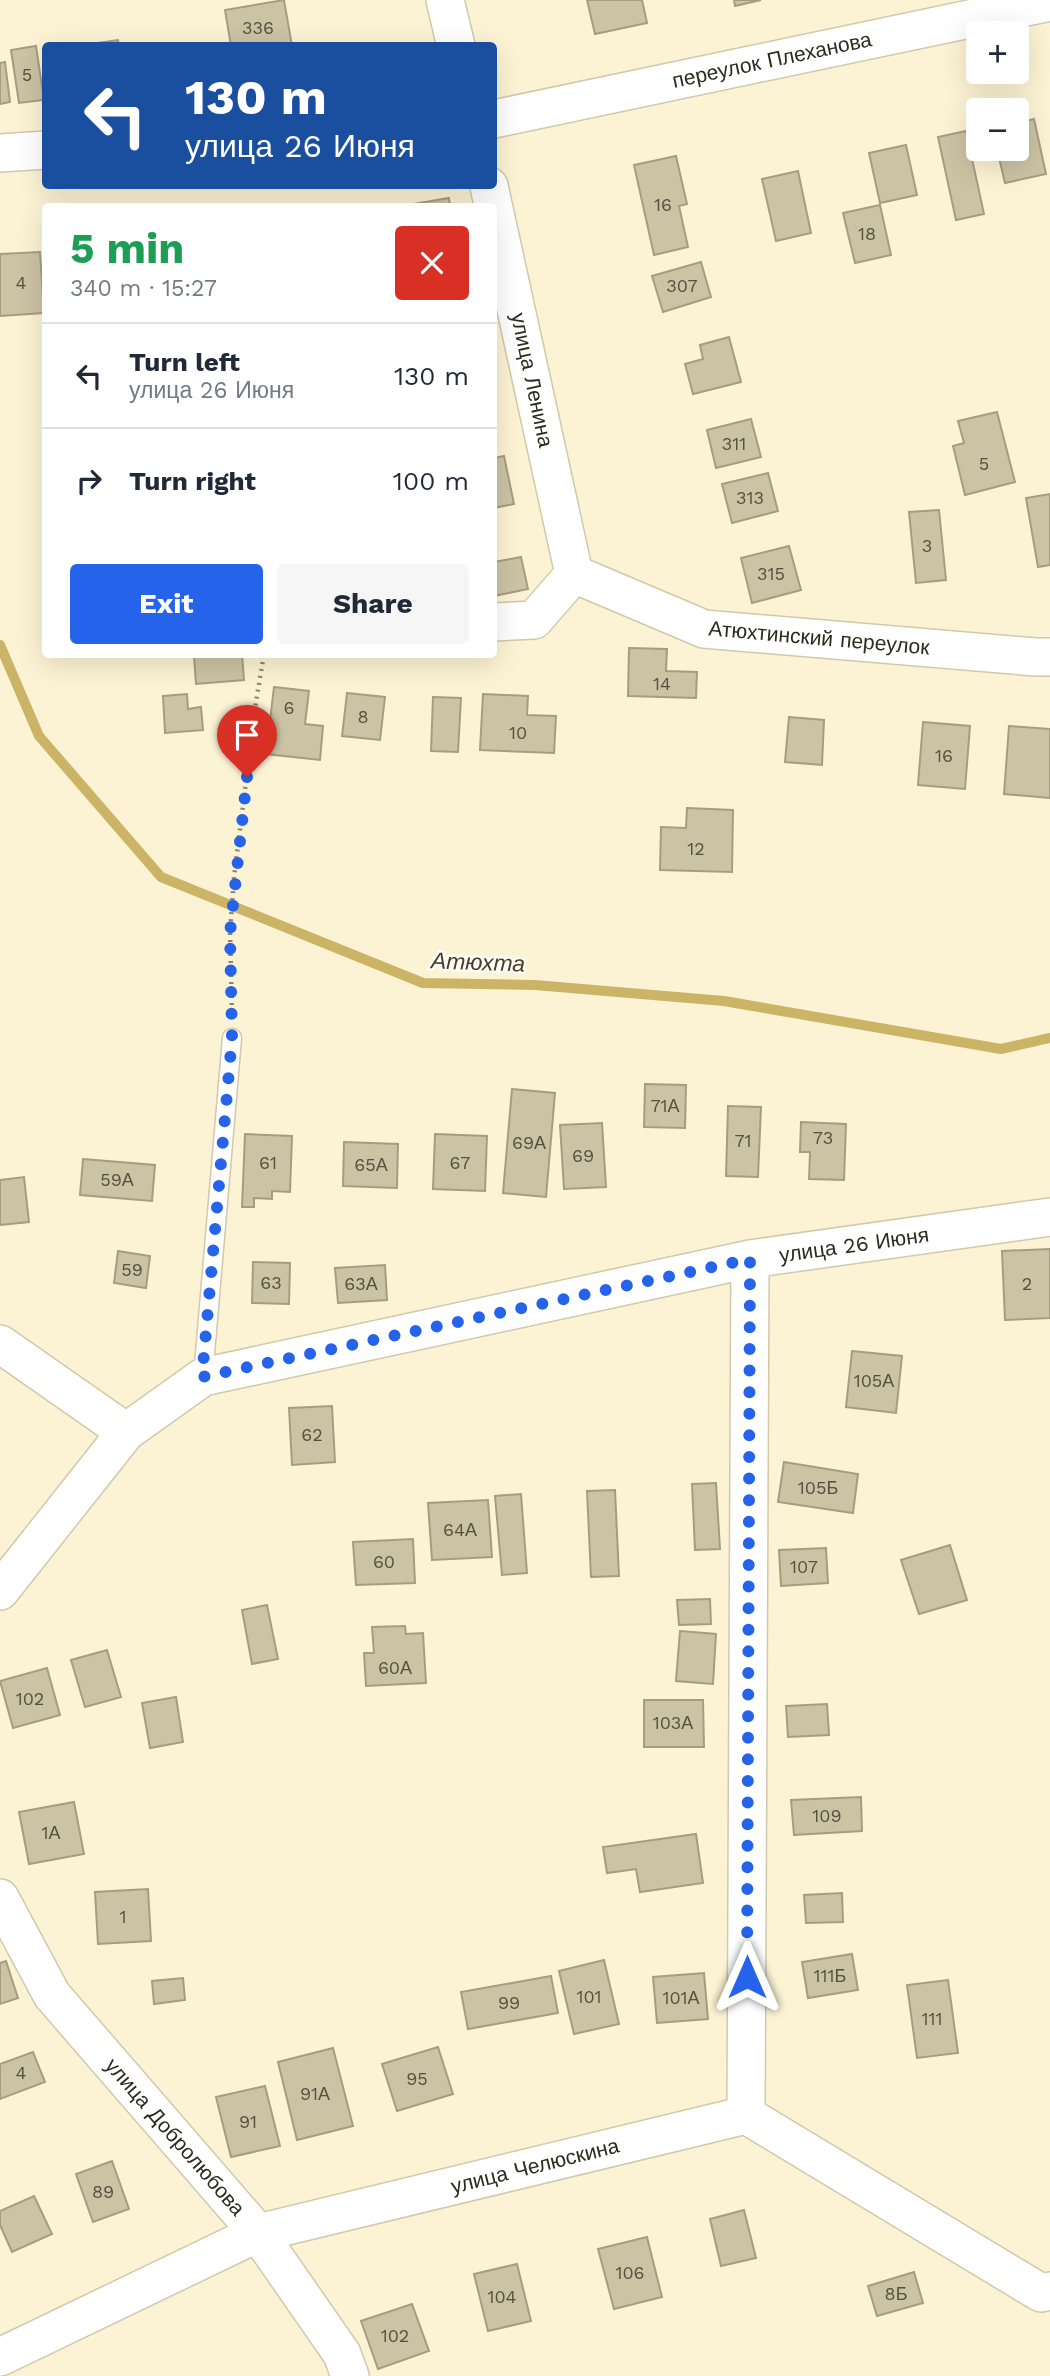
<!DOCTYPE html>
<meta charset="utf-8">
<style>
body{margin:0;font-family:"Work Sans",sans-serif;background:#f6f6f7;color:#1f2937;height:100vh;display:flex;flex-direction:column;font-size:26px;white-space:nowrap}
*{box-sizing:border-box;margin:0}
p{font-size:23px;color:#747a83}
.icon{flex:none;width:38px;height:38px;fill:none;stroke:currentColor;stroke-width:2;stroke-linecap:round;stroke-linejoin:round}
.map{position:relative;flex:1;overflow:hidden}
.details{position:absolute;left:42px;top:203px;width:455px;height:455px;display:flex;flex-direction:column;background:#fff;border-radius:7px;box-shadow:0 7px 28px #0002}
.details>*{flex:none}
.banner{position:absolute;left:42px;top:42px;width:455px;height:147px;border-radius:7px;box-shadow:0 7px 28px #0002;background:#1a4fa0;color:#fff;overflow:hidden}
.buttons{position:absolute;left:966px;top:21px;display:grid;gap:14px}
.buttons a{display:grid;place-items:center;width:63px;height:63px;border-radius:7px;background:#fff;box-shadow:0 7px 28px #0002;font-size:35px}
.pin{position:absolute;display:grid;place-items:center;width:60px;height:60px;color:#fff;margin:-72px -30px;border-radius:50% 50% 50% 0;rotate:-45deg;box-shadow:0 0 7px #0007}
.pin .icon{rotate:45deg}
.me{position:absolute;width:77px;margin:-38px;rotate:0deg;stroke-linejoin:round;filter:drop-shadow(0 0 5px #0008)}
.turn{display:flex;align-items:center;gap:24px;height:147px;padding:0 28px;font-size:32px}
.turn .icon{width:91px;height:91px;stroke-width:2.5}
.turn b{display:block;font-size:49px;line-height:60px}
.round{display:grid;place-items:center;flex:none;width:74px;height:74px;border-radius:7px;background:#f6f6f7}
.overview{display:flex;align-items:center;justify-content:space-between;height:119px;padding:0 28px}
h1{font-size:42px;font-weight:700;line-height:52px;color:#1e9e55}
.button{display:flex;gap:14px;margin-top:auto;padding:14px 28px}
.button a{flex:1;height:80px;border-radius:7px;background:#2563eb;color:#fff;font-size:28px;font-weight:700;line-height:80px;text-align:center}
.button a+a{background:#f6f6f7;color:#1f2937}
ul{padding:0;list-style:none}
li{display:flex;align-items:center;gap:21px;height:105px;padding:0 28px;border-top:2px solid #e0e1e3}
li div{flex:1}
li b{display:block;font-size:26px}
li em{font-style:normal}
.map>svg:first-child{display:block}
</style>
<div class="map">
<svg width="1050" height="2376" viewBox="0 0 1050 2376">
<rect width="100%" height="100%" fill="#fcf3d4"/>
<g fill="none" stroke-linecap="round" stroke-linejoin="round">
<path stroke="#ccb467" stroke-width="10" d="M0,645L39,736L161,877L423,983L535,985L724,1001L1001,1049L1050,1038"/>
</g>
<path fill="#ccc3a5" stroke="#a69d81" stroke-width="2" d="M284,0L292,46H231L225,10Z
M587,0H642L647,23L595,34Z
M734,0H761L735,6Z
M118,40L119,46H89V44Z
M36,46L44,100L19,103L11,50Z
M5,62L10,102L0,104V63Z
M1034,119L1046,174L1005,183L997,149H1017V123Z
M966,131L984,214L956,220L938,137Z
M906,145L917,195L880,203L869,153Z
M676,156L687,204L679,206L688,247L654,255L634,165Z
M798,171L811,233L776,241L762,179Z
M449,198L450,206H413V204Z
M880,205L891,255L855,263L843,213Z
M40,252L44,313L0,316V254Z
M701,262L711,297L663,312L652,276Z
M729,337L741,382L693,394L685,364L703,359L700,345Z
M997,412L1015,482L965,495L953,446L964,443L958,421Z
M751,419L761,457L716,468L707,430Z
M504,456L514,504L494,508V458Z
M768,473L778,511L732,523L722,484Z
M1050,494V565L1038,567L1026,498Z
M939,510L946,580L916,583L909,512Z
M789,546L801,590L752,603L741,558Z
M521,557L528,589L494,596V562Z
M629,648L667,649L666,671L697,672L696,698L628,696Z
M242,654L244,680L196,684L194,656Z
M274,687L309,691L305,724L323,726L320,760L266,754Z
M347,693L385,697L380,740L342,736Z
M187,694L188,709L201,707L203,730L165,733L163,696Z
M483,694L528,696L527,715L556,716L554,753L480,750Z
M433,697L461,698L458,752L431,751Z
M789,717L824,720L822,765L785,762Z
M923,722L970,726L965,789L918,785Z
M1009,726L1050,729V798L1004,794Z
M687,808L733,810L732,872L660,870L661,827L686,828Z
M645,1084L686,1085L685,1128L644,1127Z
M512,1089L555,1093L546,1197L503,1193Z
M728,1106L761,1107L758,1177L726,1176Z
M801,1122L846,1124L844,1180L809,1179L810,1152H800Z
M602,1123L606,1187L564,1189L560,1125Z
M245,1134L292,1136L290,1192L272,1191V1199L254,1198V1207H242Z
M435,1134L487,1136L485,1191L433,1189Z
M344,1142L398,1144L397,1188L343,1186Z
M83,1159L155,1165L152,1201L80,1195Z
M24,1177L29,1222L0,1225V1180Z
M1050,1249V1318L1005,1320L1002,1251Z
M118,1251L150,1256L146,1288L114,1283Z
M253,1262L290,1263L289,1304L252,1303Z
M385,1265L387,1300L338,1303L335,1268Z
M852,1351L902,1356L896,1413L846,1407Z
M332,1406L335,1462L292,1465L289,1408Z
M784,1462L858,1474L853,1513L778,1502Z
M716,1483L720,1549L695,1550L692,1484Z
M615,1490L619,1576L591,1577L587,1491Z
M521,1494L527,1573L502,1575L495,1496Z
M488,1500L492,1557L432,1560L428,1503Z
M413,1539L415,1583L356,1585L353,1542Z
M950,1545L967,1600L919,1614L901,1560Z
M826,1548L828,1583L781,1586L779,1550Z
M710,1599L711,1624L679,1625L677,1600Z
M267,1605L278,1659L252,1664L242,1610Z
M405,1626L406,1634L423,1633L426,1683L366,1686L364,1653H374L372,1627Z
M680,1631L716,1634L713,1684L676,1681Z
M107,1650L121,1697L85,1707L71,1660Z
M47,1668L60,1715L13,1728L0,1681Z
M176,1697L183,1742L150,1748L142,1703Z
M644,1700H703L704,1747H644Z
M827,1704L829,1735L788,1737L786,1706Z
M861,1797L862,1831L794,1835L791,1800Z
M74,1802L84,1854L29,1864L19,1812Z
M696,1834L703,1883L640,1892L636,1869L607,1873L603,1847Z
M148,1889L151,1941L98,1944L95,1892Z
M842,1893L843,1922L806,1923L804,1895Z
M852,1954L858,1990L808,1998L802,1962Z
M604,1960L619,2024L574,2034L559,1971Z
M6,1961L18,1998L0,2004V1963Z
M704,1973L708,2019L657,2023L653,1977Z
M551,1976L558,2013L468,2029L461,1992Z
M183,1978L185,2000L154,2004L152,1981Z
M948,1980L958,2053L917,2058L907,1985Z
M438,2047L453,2094L397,2111L382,2064Z
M333,2048L353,2126L297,2140L278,2062Z
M33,2052L45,2082L0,2099V2064Z
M265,2086L280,2146L231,2157L216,2097Z
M112,2161L129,2209L93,2222L76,2174Z
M34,2196L52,2234L12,2252L0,2225V2211Z
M744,2210L756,2258L721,2266L710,2219Z
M647,2237L662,2297L614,2309L598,2249Z
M517,2264L531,2321L488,2331L474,2274Z
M914,2272L923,2303L877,2316L868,2286Z
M412,2304L429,2351L378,2369L361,2321Z"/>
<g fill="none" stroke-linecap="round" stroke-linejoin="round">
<g stroke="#d2c8ab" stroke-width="21">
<path id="service" d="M203,1377L232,1038"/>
</g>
<g stroke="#d2c8ab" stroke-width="40">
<path id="minor" d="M445,0L456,46
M494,119L1050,2
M0,153L46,150
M489,186L574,574
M494,622L534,620L574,574L704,629L1036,657H1050
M0,1344L126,1432L203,1377L750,1259L1050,1217
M0,1591L126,1432
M0,1898L52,1995L258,2233L342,2354L350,2376
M746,2115L750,1259
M0,2357L258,2233L746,2115L1041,2293L1050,2291"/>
</g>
<path stroke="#8c8671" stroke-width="4.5" stroke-dasharray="2 5" stroke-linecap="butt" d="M232,1012L230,933L234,877L256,702L264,654"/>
<use href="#service" stroke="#fff" stroke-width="18"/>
<use href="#minor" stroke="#fff" stroke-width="37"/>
</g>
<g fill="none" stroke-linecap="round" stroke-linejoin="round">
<path stroke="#2563eb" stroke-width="12" stroke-dasharray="0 21.6" d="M247,777L230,933L232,1038L202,1377L750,1259L747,1977"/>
</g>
<g text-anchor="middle" stroke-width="5" stroke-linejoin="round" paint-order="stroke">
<g font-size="18" fill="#555040">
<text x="258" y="34">336</text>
<text x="27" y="81">5</text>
<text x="663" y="211">16</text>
<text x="867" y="240">18</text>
<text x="21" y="289">4</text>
<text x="682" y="292">307</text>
<text x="734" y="450">311</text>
<text x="984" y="470">5</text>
<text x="750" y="504">313</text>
<text x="927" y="552">3</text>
<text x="771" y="580">315</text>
<text x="662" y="690">14</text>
<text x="289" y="714">6</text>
<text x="363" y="723">8</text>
<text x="518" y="739">10</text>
<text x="944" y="762">16</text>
<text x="696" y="855">12</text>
<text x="665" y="1112">71А</text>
<text x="823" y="1144">73</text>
<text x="743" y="1147">71</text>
<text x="529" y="1149">69А</text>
<text x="583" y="1162">69</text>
<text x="268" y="1169">61</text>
<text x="460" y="1169">67</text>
<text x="371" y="1171">65А</text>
<text x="117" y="1186">59А</text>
<text x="132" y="1276">59</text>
<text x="271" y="1289">63</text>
<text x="361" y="1290">63А</text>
<text x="1027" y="1290">2</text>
<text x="874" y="1387">105А</text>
<text x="312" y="1441">62</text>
<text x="818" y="1494">105Б</text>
<text x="460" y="1536">64А</text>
<text x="384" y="1568">60</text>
<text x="804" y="1573">107</text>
<text x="395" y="1674">60А</text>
<text x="30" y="1705">102</text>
<text x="673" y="1729">103А</text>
<text x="827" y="1822">109</text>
<text x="51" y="1839">1А</text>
<text x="123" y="1923">1</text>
<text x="830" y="1982">111Б</text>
<text x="589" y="2003">101</text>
<text x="681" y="2004">101А</text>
<text x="509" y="2009">99</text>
<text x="932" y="2025">111</text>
<text x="21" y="2079">4</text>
<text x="417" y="2085">95</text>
<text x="315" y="2100">91А</text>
<text x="248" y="2128">91</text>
<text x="103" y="2198">89</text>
<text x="630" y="2279">106</text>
<text x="896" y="2300">8Б</text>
<text x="502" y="2303">104</text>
<text x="395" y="2342">102</text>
</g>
<g font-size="21" fill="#2d2a1e" stroke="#fff">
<text transform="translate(772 60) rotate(-12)" y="7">переулок Плеханова</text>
<text transform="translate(532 380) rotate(78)" y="7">улица Ленина</text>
<text transform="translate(819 638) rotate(5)" y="7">Атюхтинский переулок</text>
<text transform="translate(854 1245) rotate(-8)" y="7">улица 26 Июня</text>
<text transform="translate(175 2137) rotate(49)" y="7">улица Добролюбова</text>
<text transform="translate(535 2166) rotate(-14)" y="7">улица Челюскина</text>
</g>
<g font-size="23" font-style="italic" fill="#493e1d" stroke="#fff">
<text transform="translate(478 962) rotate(2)" y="8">Атюхта</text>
</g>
</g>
</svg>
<div class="buttons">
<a>+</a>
<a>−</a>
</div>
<div class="pin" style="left:247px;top:777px;background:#d93025"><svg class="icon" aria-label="arrive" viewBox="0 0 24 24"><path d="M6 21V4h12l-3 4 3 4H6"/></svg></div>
<svg class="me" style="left:747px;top:1977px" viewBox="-20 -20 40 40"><path d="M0-17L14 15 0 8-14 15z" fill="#2563eb" stroke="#fff" stroke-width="4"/></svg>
<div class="banner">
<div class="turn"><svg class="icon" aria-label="left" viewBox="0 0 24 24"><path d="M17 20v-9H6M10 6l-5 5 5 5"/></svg><div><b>130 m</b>улица 26 Июня</div></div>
</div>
<section class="details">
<div class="overview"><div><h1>5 min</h1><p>340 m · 15:27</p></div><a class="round" style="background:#d93025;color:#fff"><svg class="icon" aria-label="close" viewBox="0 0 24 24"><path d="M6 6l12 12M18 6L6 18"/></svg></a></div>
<ul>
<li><svg class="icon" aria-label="left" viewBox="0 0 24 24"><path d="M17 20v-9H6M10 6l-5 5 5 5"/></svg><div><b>Turn left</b><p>улица 26 Июня</p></div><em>130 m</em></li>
<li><svg class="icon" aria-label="right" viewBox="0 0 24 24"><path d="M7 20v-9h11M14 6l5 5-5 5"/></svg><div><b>Turn right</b></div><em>100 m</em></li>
</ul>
<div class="button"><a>Exit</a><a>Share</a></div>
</section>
</div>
